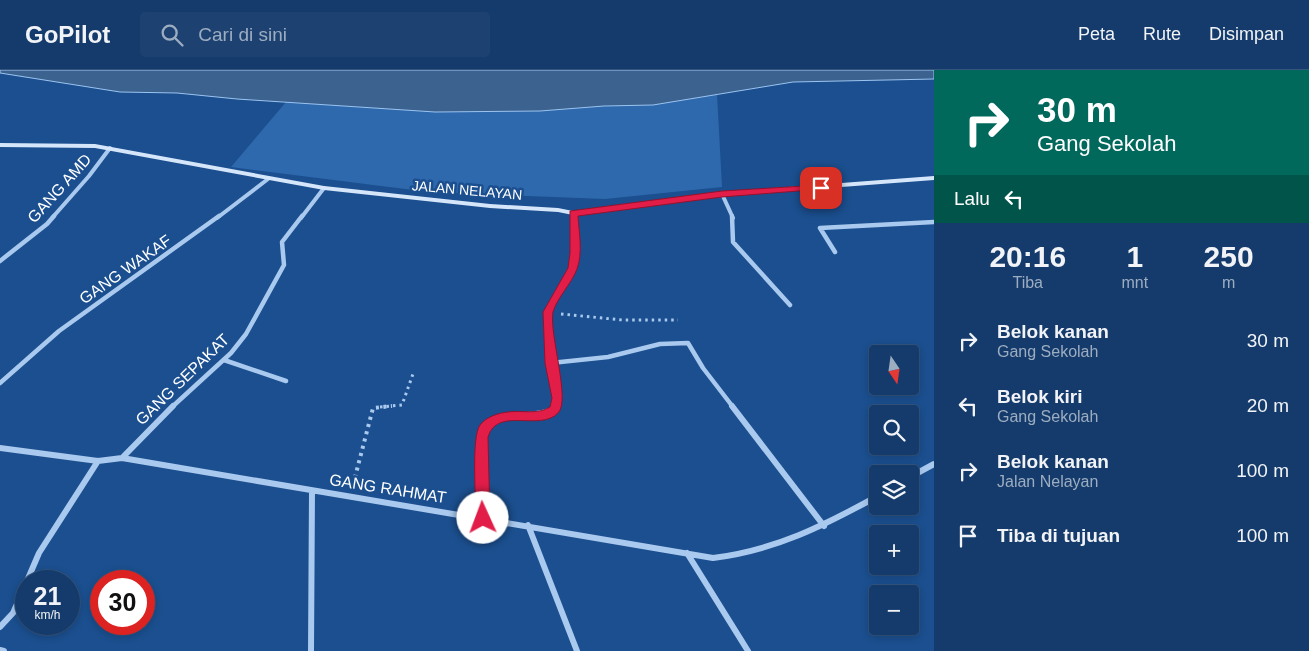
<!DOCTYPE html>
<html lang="id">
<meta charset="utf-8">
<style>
body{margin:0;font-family:Arial,sans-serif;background:#1d4271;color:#f1f3f6;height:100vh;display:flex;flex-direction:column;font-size:19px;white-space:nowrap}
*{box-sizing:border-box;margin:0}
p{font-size:16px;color:#9dadc1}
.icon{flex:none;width:28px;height:28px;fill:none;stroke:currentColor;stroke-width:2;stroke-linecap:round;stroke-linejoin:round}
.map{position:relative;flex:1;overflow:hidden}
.panel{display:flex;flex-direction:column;background:#143b6b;width:375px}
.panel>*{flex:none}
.guide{background:#00695c;color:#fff;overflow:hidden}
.needle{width:32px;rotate:167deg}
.buttons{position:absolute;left:869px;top:275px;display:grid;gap:10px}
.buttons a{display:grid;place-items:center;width:50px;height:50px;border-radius:5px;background:#143b6b;box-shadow:0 2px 8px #0003,0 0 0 1px #33557e;font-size:25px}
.speed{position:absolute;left:15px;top:500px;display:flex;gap:10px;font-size:25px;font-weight:700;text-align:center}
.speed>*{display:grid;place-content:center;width:65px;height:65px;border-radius:50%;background:#143b6b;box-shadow:0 2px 8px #0003,0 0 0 1px #33557e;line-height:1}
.speed small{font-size:12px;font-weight:400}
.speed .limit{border:8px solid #d22;background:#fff;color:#111}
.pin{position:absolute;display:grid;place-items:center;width:42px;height:42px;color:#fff;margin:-21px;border-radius:10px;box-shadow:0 2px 8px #0006}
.me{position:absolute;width:55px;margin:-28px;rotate:358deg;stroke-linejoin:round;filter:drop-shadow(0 0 4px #0008)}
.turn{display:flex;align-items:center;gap:18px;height:105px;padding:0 20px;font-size:22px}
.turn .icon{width:65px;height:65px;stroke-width:2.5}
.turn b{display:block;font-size:35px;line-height:42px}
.then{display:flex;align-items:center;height:48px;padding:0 20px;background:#0003;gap:10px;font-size:19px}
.eta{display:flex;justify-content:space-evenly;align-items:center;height:85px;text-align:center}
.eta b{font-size:30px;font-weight:600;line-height:35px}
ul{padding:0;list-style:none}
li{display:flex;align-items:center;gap:15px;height:65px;padding:0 20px}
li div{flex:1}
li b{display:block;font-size:19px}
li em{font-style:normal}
header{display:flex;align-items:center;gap:30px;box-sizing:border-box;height:70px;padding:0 25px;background:#143b6b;border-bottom:1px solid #33557e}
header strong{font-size:24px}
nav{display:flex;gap:28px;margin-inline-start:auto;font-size:18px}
.search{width:350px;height:45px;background:#1d4271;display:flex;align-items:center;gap:12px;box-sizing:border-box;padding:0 18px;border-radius:5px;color:#9dadc1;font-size:19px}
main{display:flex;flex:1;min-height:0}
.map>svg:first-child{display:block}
</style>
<header>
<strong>GoPilot</strong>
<div class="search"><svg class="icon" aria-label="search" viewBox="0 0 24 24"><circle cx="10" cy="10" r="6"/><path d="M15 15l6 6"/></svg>Cari di sini</div>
<nav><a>Peta</a><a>Rute</a><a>Disimpan</a></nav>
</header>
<main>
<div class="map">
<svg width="934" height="581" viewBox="0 0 934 581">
<rect width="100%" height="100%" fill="#1b4f8f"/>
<path fill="#2e69ad" d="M717,24L722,117L605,129L429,122L231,97L286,32L435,42L540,41L604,36L653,35Z"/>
<path fill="#3c6290" stroke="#9cc4f0" d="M0,0H934V9L793,12L653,35L604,36L540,41L435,42L237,29L177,23L120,22L0,3Z"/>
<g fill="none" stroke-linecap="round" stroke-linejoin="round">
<path stroke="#a9c9ee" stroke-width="3" stroke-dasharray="2.5 4" stroke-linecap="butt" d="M561,244L623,250H678
M380,337L402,335L414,301"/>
<path stroke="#a9c9ee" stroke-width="4" stroke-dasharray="3 4.5" stroke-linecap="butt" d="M353,415L373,338L392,336"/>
<path stroke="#a9c9ee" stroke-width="4" d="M722,124L733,148
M573,143V148
M52,148L89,106L110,78
M217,148L268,109
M301,148L324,118"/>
<path stroke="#a9c9ee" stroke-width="4.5" d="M732,146L733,172L790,235
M835,182L820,158L934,152
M0,191L47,154L54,146
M224,290L286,311
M551,293L608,287L660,274L688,273L703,298L733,337
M0,313L59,261L219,146
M172,337L231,283L246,264L284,195L282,172L302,146
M555,337L558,328L551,293L548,242L573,198L575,183L573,146"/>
<path stroke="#a9c9ee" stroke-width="6" d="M732,336L824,456
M0,378L98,391L122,388L713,488C776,480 823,456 878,426
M122,388L173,336
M910,407L934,394
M483,448L482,367C498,335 528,352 555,339L556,336
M528,455L577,581
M687,483L748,581
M27,511L39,483L98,391
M0,557L13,543L26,514
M0,580L4,581
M311,581L312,421"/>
<path fill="#d6e6fa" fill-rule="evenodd" d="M0,73L95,74L324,116L490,134L558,138L573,141L722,122L934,106V110L722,126L573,145L558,142L490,138L324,120L95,78L0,77Z"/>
</g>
<path fill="#e11d48" stroke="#92132f" d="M821,115L825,118L824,119L722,127L578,146C579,162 583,183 577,199C572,213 557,228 553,242C549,264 571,331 558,343C540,362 497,336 488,367L490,448L488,452L483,454L478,452L476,448C476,430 471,367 480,355C486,347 498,343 508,342C521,340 538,345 550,337L552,328L545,293L543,242L568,198L570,183V141L722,121Z"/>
<g text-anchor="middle" stroke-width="5" stroke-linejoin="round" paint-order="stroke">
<g font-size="14" fill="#fff" stroke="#1b4f8f">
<text transform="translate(467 120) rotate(5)" y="5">JALAN NELAYAN</text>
</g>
<g font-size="16" fill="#fff" stroke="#1b4f8f">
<text transform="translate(59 118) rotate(-48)" y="6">GANG AMD</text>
<text transform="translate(125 199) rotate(-35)" y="6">GANG WAKAF</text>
<text transform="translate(182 309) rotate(-44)" y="6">GANG SEPAKAT</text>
<text transform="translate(388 418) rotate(9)" y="6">GANG RAHMAT</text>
</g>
</g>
</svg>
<div class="buttons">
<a><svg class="needle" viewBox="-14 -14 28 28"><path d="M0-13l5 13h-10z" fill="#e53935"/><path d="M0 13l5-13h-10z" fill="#9dadc1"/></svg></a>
<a><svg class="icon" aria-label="search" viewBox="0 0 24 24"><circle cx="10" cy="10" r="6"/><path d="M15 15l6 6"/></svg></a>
<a><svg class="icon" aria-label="layers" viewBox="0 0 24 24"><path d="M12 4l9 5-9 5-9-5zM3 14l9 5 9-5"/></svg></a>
<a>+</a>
<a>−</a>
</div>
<div class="speed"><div>21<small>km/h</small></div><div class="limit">30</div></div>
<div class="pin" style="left:821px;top:118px;background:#d93025"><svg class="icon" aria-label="arrive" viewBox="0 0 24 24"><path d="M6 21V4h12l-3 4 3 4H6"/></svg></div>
<svg class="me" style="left:483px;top:448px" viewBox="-20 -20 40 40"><circle r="19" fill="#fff"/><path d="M0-13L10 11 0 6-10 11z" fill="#e11d48"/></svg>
</div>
<section class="panel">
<div class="guide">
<div class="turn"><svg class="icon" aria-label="right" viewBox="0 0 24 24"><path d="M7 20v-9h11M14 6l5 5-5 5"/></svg><div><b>30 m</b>Gang Sekolah</div></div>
<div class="then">Lalu<svg class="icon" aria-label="left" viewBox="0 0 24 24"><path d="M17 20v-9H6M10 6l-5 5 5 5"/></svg></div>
</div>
<div class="eta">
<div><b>20:16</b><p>Tiba</p></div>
<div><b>1</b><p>mnt</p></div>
<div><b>250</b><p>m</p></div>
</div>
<ul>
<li><svg class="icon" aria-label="right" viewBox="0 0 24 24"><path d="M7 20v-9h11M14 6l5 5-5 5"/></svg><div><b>Belok kanan</b><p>Gang Sekolah</p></div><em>30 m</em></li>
<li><svg class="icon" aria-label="left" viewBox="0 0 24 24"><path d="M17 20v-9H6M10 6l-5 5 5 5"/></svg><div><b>Belok kiri</b><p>Gang Sekolah</p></div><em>20 m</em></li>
<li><svg class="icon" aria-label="right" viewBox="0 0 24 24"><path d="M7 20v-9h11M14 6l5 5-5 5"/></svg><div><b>Belok kanan</b><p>Jalan Nelayan</p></div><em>100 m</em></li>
<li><svg class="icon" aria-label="arrive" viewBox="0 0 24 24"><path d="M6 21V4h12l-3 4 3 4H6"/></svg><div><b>Tiba di tujuan</b></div><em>100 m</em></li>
</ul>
</section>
</main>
